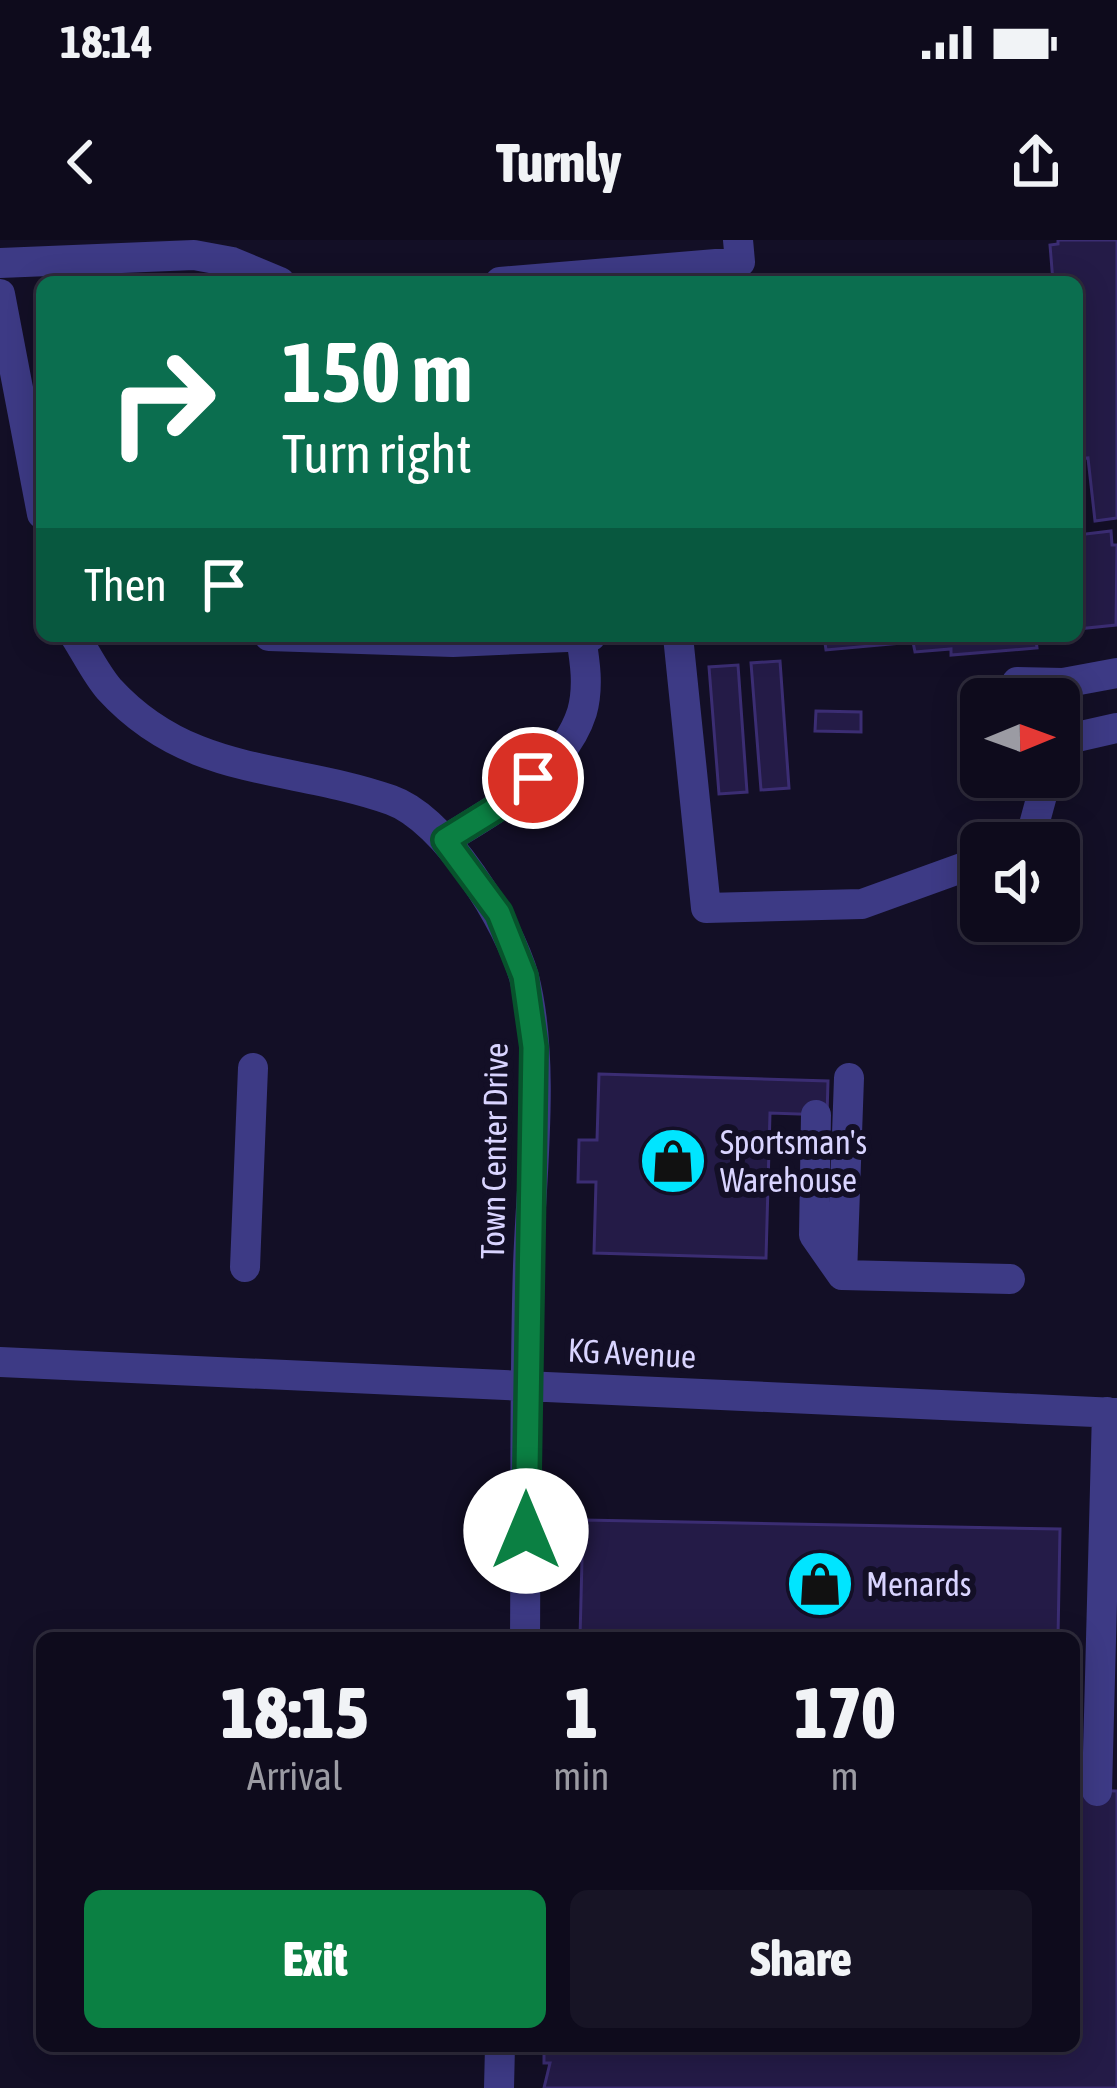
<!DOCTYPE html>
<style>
body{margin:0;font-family:"Asap Condensed",sans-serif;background:#171425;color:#f1f3f6;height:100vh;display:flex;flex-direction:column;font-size:45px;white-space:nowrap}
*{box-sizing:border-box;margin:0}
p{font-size:39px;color:#9b9ba3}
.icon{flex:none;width:66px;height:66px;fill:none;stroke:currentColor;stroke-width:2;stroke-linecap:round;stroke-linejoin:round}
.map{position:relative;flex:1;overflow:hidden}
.panel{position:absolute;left:36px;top:1392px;width:1044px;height:420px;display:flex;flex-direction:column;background:#0e0b1c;border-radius:18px;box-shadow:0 6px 30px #0003,0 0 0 3px #2e2b3b}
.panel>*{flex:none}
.banner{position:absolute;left:36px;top:36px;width:1047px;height:366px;border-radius:18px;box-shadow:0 6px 30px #0003,0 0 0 3px #2e2b3b;background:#0b6e4f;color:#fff;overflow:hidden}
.needle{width:78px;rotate:89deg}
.controls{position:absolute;left:960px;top:438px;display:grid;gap:24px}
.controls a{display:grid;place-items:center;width:120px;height:120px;border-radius:18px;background:#0e0b1c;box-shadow:0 6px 30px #0003,0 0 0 3px #2e2b3b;font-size:60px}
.pin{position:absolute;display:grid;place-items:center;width:102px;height:102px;color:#fff;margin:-51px;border:6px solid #fff;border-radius:50%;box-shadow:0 3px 12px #0007}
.me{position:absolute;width:132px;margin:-66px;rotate:0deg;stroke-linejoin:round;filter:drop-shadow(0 0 9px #0008)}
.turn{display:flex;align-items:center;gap:42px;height:252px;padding:0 48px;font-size:54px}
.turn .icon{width:156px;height:156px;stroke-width:2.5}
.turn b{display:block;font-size:84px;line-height:102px}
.then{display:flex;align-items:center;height:114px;padding:0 48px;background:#0003;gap:24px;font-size:45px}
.eta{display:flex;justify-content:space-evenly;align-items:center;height:204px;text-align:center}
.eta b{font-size:72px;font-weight:800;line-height:84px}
.cta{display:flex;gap:24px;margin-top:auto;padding:24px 48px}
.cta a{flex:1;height:138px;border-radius:18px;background:#0b8043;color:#fff;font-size:48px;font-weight:800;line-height:138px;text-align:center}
.cta a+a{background:#171425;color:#f1f3f6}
.status{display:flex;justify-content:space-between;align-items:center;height:84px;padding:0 60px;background:#0e0b1c;direction:ltr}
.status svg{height:33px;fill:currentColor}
header{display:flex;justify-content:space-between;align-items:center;height:156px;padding:0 48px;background:#0e0b1c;font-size:54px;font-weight:800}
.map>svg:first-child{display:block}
</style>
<div class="status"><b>18:14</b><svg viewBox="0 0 49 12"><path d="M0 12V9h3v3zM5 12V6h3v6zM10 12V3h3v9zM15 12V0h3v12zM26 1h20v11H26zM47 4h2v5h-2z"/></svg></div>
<header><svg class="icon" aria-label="back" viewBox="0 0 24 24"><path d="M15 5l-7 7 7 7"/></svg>Turnly<svg class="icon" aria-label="share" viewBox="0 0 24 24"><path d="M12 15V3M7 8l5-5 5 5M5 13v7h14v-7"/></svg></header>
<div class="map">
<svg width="1117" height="1848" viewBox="0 0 1117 1848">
<rect width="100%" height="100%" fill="#130f26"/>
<path fill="#241b47" stroke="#3b2d73" stroke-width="3" d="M1058,0H1117V278L1095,281L1088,218L1077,219V42H1053L1050,5L1058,4Z
M1111,291L1112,305H1117L1116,385L1077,389V295Z
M824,396H1065V397L1036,400L1037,408L951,415V409L915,412L913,402L826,410Z
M780,421L789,548L761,550L751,423Z
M738,425L747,552L719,554L709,427Z
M816,471L861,472V492L815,491Z
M599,834L828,841L827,875L770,873L766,1018L594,1013L596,942H578L579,900H597Z
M583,1280L1060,1289L1058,1398H580Z
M1074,1550L1117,1551V1848H544L550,1823H544V1806H1074Z"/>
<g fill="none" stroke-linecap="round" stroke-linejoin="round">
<path stroke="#3d3a85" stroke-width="30" d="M0,23L194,15L232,22L280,42
M500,42L740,22L738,0
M0,54L42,274
M75,396C86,413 96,434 109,449C190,538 289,524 391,560C445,579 509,683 524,737C546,822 531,937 528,1026C524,1150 526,1274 525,1398
M269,396L453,402L591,396
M678,396L706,668L862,664L981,621
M1017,442L1063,443L1117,433
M1059,501L1117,488
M445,600C494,570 563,532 582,472C589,447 585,422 581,397
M1029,603L1047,537
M849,838L842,1035L1010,1039
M816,875L814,995L842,1035
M245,1027L253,828
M0,1122L1117,1173
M1097,1551L1107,1172
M499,1848L500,1806"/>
</g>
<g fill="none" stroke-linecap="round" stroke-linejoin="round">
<g stroke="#07532c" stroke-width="30">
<path id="route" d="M526,1291L534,807L524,736L499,673L445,600L495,569L533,538"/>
</g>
<use href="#route" stroke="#0b8043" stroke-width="21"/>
</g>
<defs>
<g id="shop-disc" transform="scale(3.45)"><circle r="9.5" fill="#00e5ff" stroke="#130f26"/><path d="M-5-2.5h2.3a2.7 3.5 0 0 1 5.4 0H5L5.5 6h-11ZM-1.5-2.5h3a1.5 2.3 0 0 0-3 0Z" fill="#111"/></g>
</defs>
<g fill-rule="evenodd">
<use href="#shop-disc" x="673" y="921"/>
<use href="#shop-disc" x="820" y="1344"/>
</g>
<g text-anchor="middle" stroke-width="12" stroke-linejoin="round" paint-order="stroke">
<g font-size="33" fill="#d9d4ff" stroke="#130f26" text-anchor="start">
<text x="720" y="914">Sportsman's<tspan x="720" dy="38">Warehouse</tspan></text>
<text x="866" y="1356">Menards</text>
</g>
<g font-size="33" fill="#d9d4ff" stroke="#130f26">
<text transform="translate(494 911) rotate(-89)" y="12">Town Center Drive</text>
<text transform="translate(632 1113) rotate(3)" y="12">KG Avenue</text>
</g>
</g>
</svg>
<div class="controls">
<a><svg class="needle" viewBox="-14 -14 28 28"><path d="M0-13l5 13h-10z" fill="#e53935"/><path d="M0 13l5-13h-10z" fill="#9b9ba3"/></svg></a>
<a><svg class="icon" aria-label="sound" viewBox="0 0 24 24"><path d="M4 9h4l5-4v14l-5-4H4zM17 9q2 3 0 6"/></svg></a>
</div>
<div class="pin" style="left:533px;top:538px;background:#d93025"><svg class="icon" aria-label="arrive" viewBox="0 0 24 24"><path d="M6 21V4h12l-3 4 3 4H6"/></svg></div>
<svg class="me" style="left:526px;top:1291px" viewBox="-20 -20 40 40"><circle r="19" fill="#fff"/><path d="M0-13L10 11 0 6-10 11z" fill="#0b8043"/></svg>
<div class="banner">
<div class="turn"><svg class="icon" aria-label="right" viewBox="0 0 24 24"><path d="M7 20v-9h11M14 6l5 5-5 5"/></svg><div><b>150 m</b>Turn right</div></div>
<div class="then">Then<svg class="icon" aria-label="arrive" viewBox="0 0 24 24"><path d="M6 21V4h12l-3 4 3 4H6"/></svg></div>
</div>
<section class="panel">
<div class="eta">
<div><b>18:15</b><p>Arrival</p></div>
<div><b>1</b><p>min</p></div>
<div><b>170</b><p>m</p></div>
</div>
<div class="cta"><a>Exit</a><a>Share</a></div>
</section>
</div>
